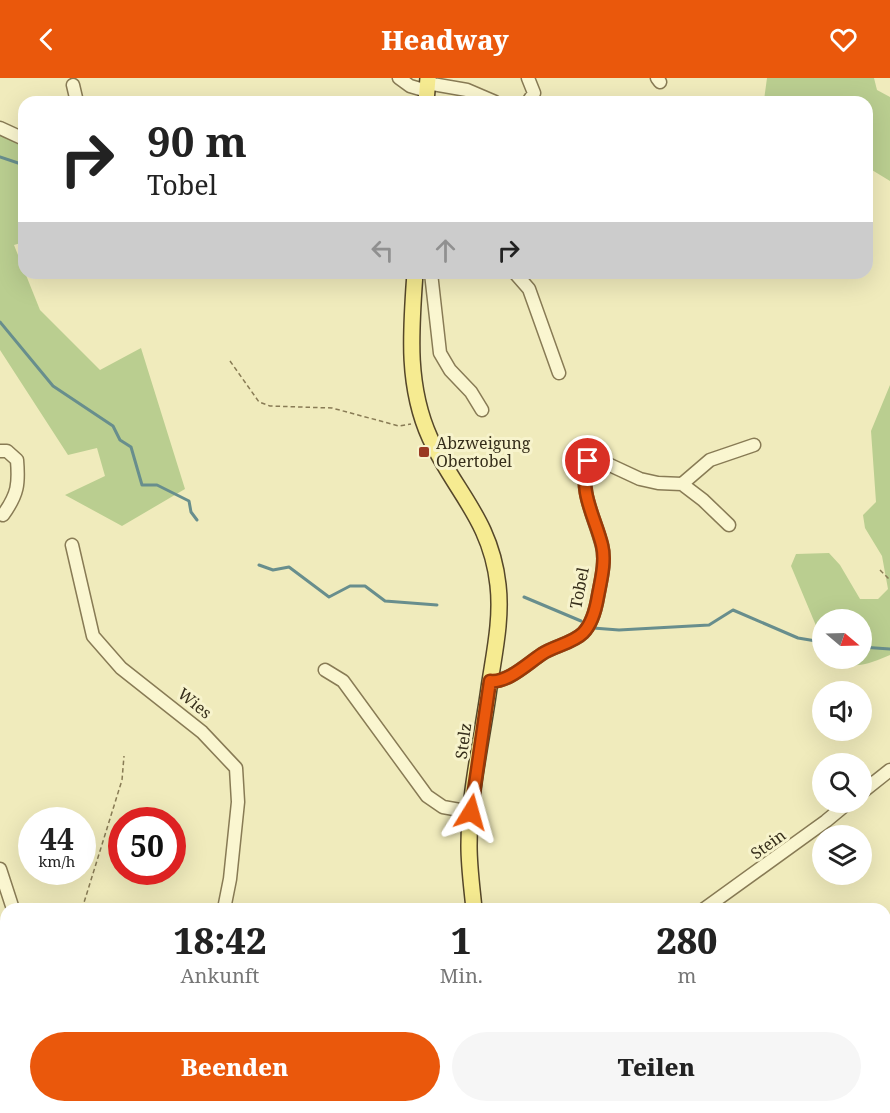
<!DOCTYPE html>
<html lang="de">
<style>
body{margin:0;font-family:"Noto Serif",serif;background:#f6f6f6;color:#222;height:100vh;display:flex;flex-direction:column;font-size:22px;white-space:nowrap}
*{box-sizing:border-box;margin:0}
p{font-size:20px;color:#767676}
.icon{flex:none;width:33px;height:33px;fill:none;stroke:currentColor;stroke-width:2;stroke-linecap:round;stroke-linejoin:round}
.map{position:relative;flex:1;overflow:hidden}
.sheet{position:absolute;left:0px;top:825px;width:891px;height:210px;display:flex;flex-direction:column;background:#fff;border-radius:18px 18px 0 0;box-shadow:0 6px 24px #0002}
.sheet>*{flex:none}
.banner{position:absolute;left:18px;top:18px;width:855px;height:183px;border-radius:18px;box-shadow:0 6px 24px #0002;background:#fff;color:#222;overflow:hidden}
.needle{width:39px;rotate:109deg}
.buttons{position:absolute;left:812px;top:531px;display:grid;gap:12px}
.buttons a{display:grid;place-items:center;width:60px;height:60px;border-radius:50%;background:#fff;box-shadow:0 6px 24px #0002;font-size:30px}
.speed{position:absolute;left:18px;top:729px;display:flex;gap:12px;font-size:30px;font-weight:700;text-align:center}
.speed>*{display:grid;place-content:center;width:78px;height:78px;border-radius:50%;background:#fff;box-shadow:0 6px 24px #0002;line-height:1}
.speed small{font-size:15px;font-weight:400}
.speed .limit{border:9px solid #d22;background:#fff;color:#111}
.pin{position:absolute;display:grid;place-items:center;width:51px;height:51px;color:#fff;margin:-26px;border:3px solid #fff;border-radius:50%;box-shadow:0 2px 6px #0007}
.me{position:absolute;width:66px;margin:-33px;rotate:8deg;stroke-linejoin:round;filter:drop-shadow(0 0 4px #0008)}
.turn{display:flex;align-items:center;gap:21px;height:126px;padding:0 30px;font-size:27px}
.turn .icon{width:78px;height:78px;stroke-width:2.5}
.turn b{display:block;font-size:42px;line-height:51px}
.lanes{display:flex;align-items:center;height:57px;padding:0 30px;background:#0003;justify-content:center;gap:30px;direction:ltr}
.lanes .off{opacity:.35}
.eta{display:flex;justify-content:space-evenly;align-items:center;height:102px;text-align:center}
.eta b{font-size:36px;font-weight:800;line-height:42px}
.cta{display:flex;gap:12px;margin-top:auto;padding:12px 30px}
.cta a{flex:1;height:69px;border-radius:36px;background:#ea580c;color:#fff;font-size:24px;font-weight:800;line-height:69px;text-align:center}
.cta a+a{background:#f6f6f6;color:#222}
header{display:flex;justify-content:space-between;align-items:center;height:78px;padding:0 30px;background:#ea580c;color:#fff;font-size:27px;font-weight:800}
.map>svg:first-child{display:block}
</style>
<header><svg class="icon" aria-label="back" viewBox="0 0 24 24"><path d="M15 5l-7 7 7 7"/></svg>Headway<svg class="icon" aria-label="heart" viewBox="0 0 24 24"><path d="M12 20l-8-8c-3-5 5-10 8-4 3-6 11-1 8 4z"/></svg></header>
<div class="map">
<svg width="890" height="1035" viewBox="0 0 890 1035">
<rect width="100%" height="100%" fill="#f0ebbc"/>
<path fill="#bace90" d="M767,0H874L877,12L890,19V103L867,89V24H766L764,22Z
M0,44L24,64V164L14,167L40,232L100,292L141,270L185,411L122,448L65,417L105,398L97,370L68,377L0,272Z
M890,307V577C873,584 853,594 837,581L861,580V542H822V562L791,488L796,476L829,475L840,487L860,521H878L888,511L882,478L865,450L863,437L876,424L871,353Z
M885,896H890V976L885,974Z
M885,998H890V1035H801L811,1029H885Z"/>
<g fill="none" stroke-linecap="round" stroke-linejoin="round">
<path stroke="#688e8d" stroke-width="3" d="M0,79L24,87
M0,244L53,308L113,348L120,362L131,369L142,407H157L189,423L191,434L197,442
M259,487L273,492L289,489L329,519L350,508H365L385,523L437,527
M524,519L581,543
M593,550L619,552L709,547L733,532L798,560L822,564
M861,569L890,571"/>
<g stroke="#887b55" stroke-width="15">
<path id="minor" d="M399,0L410,8L427,13
M657,0L660,4
M427,5L467,12L495,24
M73,7L77,24
M528,24L534,15L528,0
M0,50L24,61
M431,195L440,275L450,292L471,314L482,332
M515,195L529,211L559,295
M0,373H7L17,382C19,406 18,416 3,437
M682,406L710,382L754,367
M72,467L93,558L121,590L202,654L236,690L238,724L230,801L224,831
M325,592L343,603L427,718L443,729L471,734
M490,603C508,605 528,585 542,576C554,568 573,565 583,555C592,546 596,530 598,518C601,502 606,483 602,468C595,439 578,413 588,383L597,381L640,401L658,405L682,406L703,422L729,447
M861,715L890,692
M0,791L13,831
M704,831L826,743L849,724
M351,1029L363,1035
M623,1029L624,1035"/>
</g>
<g stroke="#55472a" stroke-width="18">
<path id="major" d="M426,24L428,0
M415,195C411,252 406,307 430,360C455,414 491,442 498,507C502,541 494,576 489,610C482,662 469,715 469,768C469,789 472,810 474,831
M503,1029L505,1035"/>
</g>
<path stroke="#887b55" stroke-width="1.5" stroke-dasharray="4.5 3" stroke-linecap="butt" d="M230,283L259,324L270,328L332,330L399,348L411,346
M880,492L890,502
M82,831L122,702L124,678
M433,1029L434,1035"/>
<use href="#minor" stroke="#faf6d0" stroke-width="12"/>
<use href="#major" stroke="#f6eb91" stroke-width="15"/>
</g>
<g fill="none" stroke-linecap="round" stroke-linejoin="round">
<g stroke="#983908" stroke-width="15">
<path id="route" d="M471,734L490,603C508,605 528,585 542,576C554,568 573,565 583,555C592,546 596,530 598,518C601,502 606,483 602,467C595,439 578,413 588,383"/>
</g>
<use href="#route" stroke="#ea580c" stroke-width="10"/>
</g>
<rect fill="#9a3a22" stroke="#f7f3cc" stroke-width="2" x="418" y="368" width="12" height="12" rx="3"/>
<g text-anchor="middle" stroke-width="6" stroke-linejoin="round" paint-order="stroke">
<g font-size="16" fill="#362e1b" stroke="#f7f3cc" text-anchor="start">
<text x="436" y="371">Abzweigung<tspan x="436" dy="18">Obertobel</tspan></text>
</g>
<g font-size="16" fill="#362e1b" stroke="#f7f3cc">
<text transform="translate(579 510) rotate(-79)" y="6">Tobel</text>
<text transform="translate(195 625) rotate(39)" y="6">Wies</text>
<text transform="translate(463 663) rotate(-82)" y="6">Stelz</text>
<text transform="translate(768 766) rotate(-36)" y="6">Stein</text>
</g>
</g>
</svg>
<div class="buttons">
<a><svg class="needle" viewBox="-14 -14 28 28"><path d="M0-13l5 13h-10z" fill="#e53935"/><path d="M0 13l5-13h-10z" fill="#767676"/></svg></a>
<a><svg class="icon" aria-label="sound" viewBox="0 0 24 24"><path d="M4 9h4l5-4v14l-5-4H4zM17 9q2 3 0 6"/></svg></a>
<a><svg class="icon" aria-label="search" viewBox="0 0 24 24"><circle cx="10" cy="10" r="6"/><path d="M15 15l6 6"/></svg></a>
<a><svg class="icon" aria-label="layers" viewBox="0 0 24 24"><path d="M12 4l9 5-9 5-9-5zM3 14l9 5 9-5"/></svg></a>
</div>
<div class="speed"><div>44<small>km/h</small></div><div class="limit">50</div></div>
<div class="pin" style="left:588px;top:383px;background:#d93025"><svg class="icon" aria-label="arrive" viewBox="0 0 24 24"><path d="M6 21V4h12l-3 4 3 4H6"/></svg></div>
<svg class="me" style="left:471px;top:734px" viewBox="-20 -20 40 40"><path d="M0-17L14 15 0 8-14 15z" fill="#ea580c" stroke="#fff" stroke-width="4"/></svg>
<div class="banner">
<div class="turn"><svg class="icon" aria-label="right" viewBox="0 0 24 24"><path d="M7 20v-9h11M14 6l5 5-5 5"/></svg><div><b>90 m</b>Tobel</div></div>
<div class="lanes"><svg class="icon off" aria-label="left" viewBox="0 0 24 24"><path d="M17 20v-9H6M10 6l-5 5 5 5"/></svg><svg class="icon off" aria-label="ahead" viewBox="0 0 24 24"><path d="M12 20V5M6 11l6-6 6 6"/></svg><svg class="icon" aria-label="right" viewBox="0 0 24 24"><path d="M7 20v-9h11M14 6l5 5-5 5"/></svg></div>
</div>
<section class="sheet">
<div class="eta">
<div><b>18:42</b><p>Ankunft</p></div>
<div><b>1</b><p>Min.</p></div>
<div><b>280</b><p>m</p></div>
</div>
<div class="cta"><a>Beenden</a><a>Teilen</a></div>
</section>
</div>
